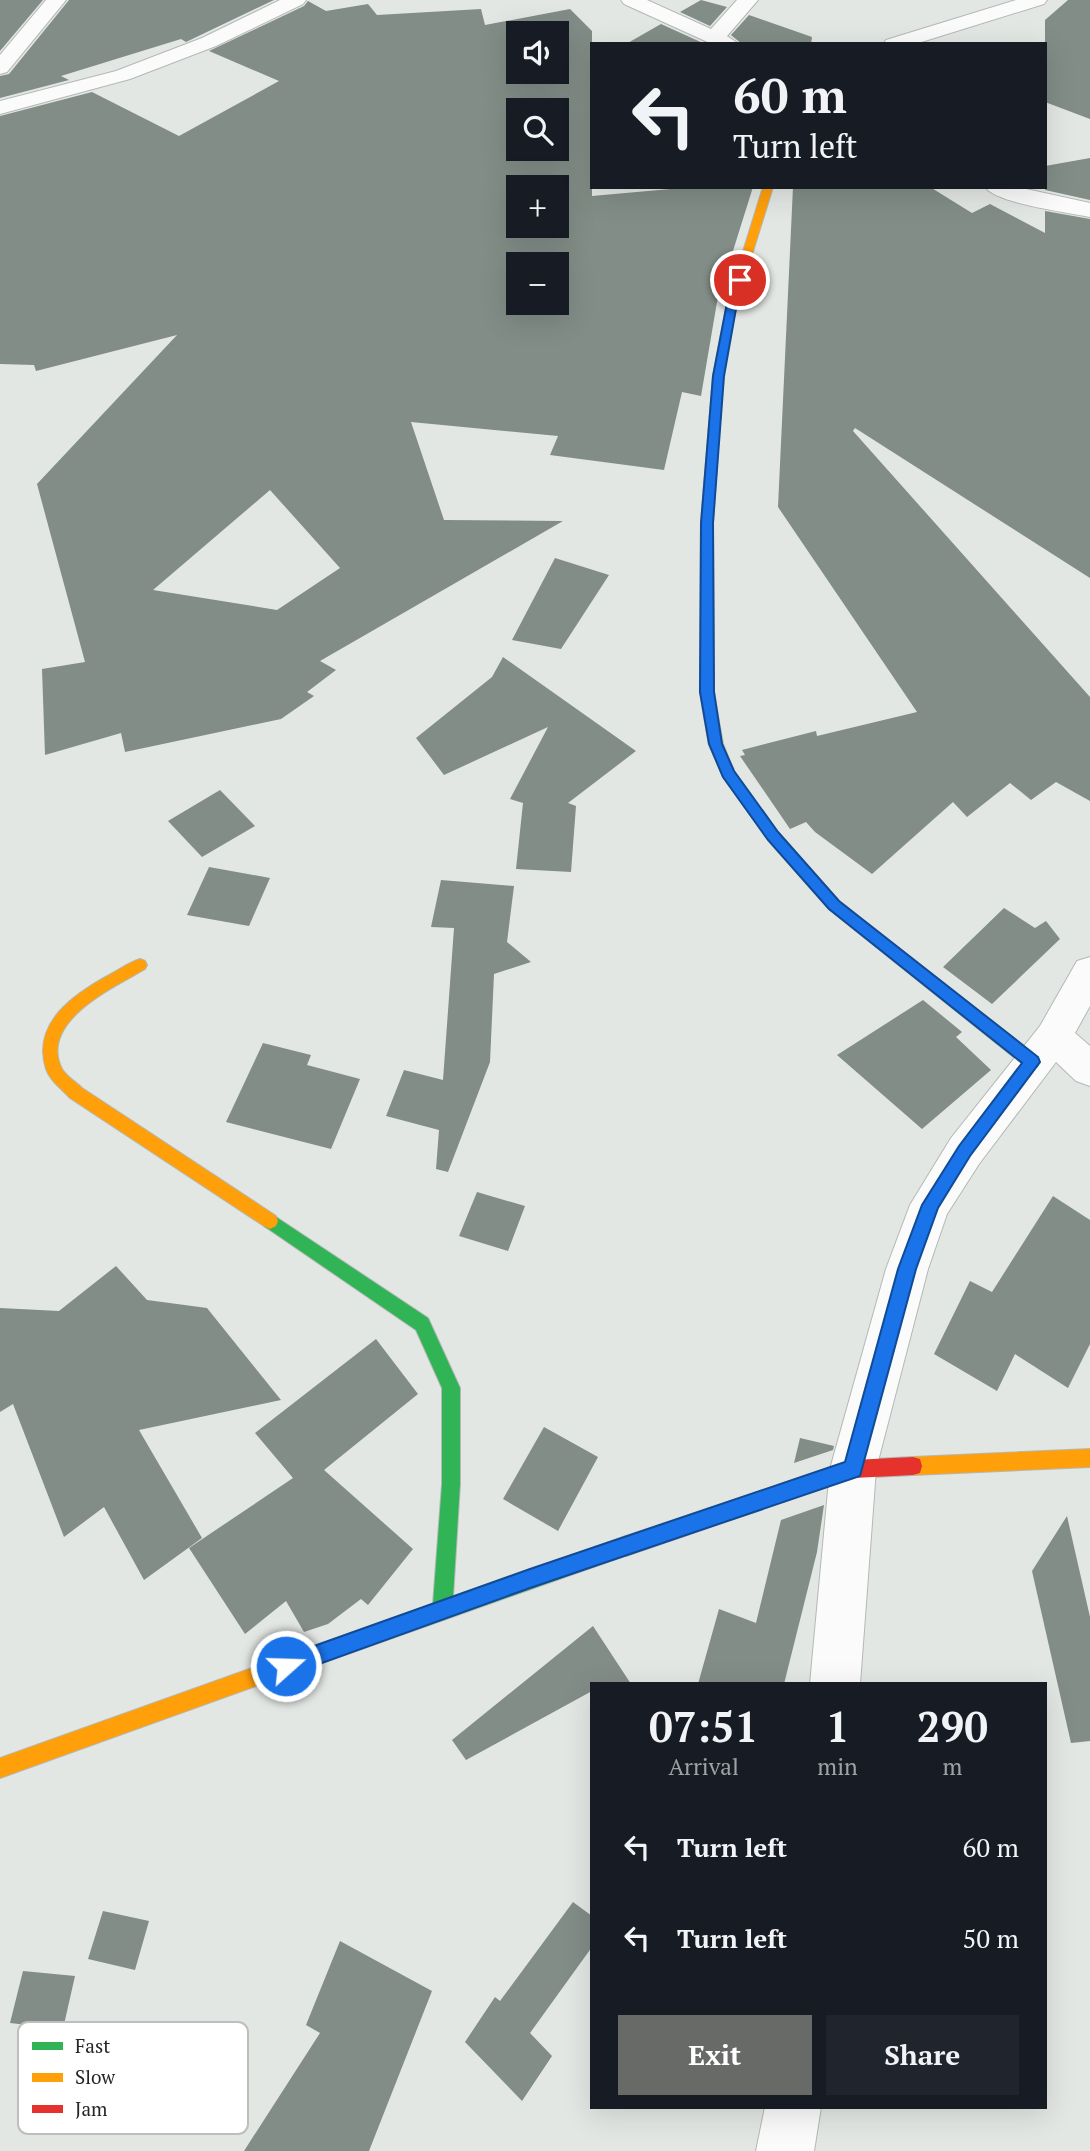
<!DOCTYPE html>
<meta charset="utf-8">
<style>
body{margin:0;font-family:"PT Serif",serif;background:#20242c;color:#f1f3f6;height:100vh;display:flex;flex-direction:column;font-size:26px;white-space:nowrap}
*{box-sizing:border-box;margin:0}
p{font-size:23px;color:#9ea1a6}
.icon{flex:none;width:38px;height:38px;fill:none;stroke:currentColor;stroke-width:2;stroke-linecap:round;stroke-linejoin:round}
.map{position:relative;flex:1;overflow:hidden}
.side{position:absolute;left:590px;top:1682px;width:457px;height:427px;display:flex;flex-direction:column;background:#171b24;border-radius:0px;box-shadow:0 7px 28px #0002}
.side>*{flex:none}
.banner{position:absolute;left:590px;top:42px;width:457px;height:147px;border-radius:0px;box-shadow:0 7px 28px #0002;background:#171b24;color:#f1f3f6;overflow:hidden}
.controls{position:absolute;left:506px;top:21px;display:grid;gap:14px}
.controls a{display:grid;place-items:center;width:63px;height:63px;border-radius:0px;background:#171b24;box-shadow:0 7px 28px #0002;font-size:35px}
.pin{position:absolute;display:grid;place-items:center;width:60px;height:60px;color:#fff;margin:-30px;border:4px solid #fff;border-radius:50%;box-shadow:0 2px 7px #0007}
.me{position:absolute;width:77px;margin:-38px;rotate:70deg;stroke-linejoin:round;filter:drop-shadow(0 0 5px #0008)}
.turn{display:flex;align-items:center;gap:24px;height:147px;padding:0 28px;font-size:32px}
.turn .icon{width:91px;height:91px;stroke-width:2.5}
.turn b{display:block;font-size:49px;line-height:60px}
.eta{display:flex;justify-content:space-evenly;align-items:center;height:119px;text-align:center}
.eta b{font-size:42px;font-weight:700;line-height:49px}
.primary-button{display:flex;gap:14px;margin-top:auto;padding:14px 28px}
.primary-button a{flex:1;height:80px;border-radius:0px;background:#686a68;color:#fff;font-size:28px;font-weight:700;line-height:80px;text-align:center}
.primary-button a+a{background:#20242c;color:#f1f3f6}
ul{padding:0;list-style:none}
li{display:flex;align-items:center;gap:21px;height:91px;padding:0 28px}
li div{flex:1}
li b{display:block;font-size:26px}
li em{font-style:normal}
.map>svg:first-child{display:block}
</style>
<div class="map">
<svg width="1090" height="2151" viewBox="0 0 1090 2151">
<rect width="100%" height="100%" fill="#e3e7e4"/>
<path fill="#818d86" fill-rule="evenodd" d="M0,0H43L0,51Z
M69,0H274L186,42L181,39L61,76L69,80L0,98V76L9,74Z
M701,0L727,7L710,26L680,12Z
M1068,0H1090V119L1045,102V20Z
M308,1L326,11L368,4L377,15L481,9L485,25L570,9L592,31V196L693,187H753L717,302L701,396L682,392L664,470L550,455L558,436L411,422L444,520L563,521L320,661L336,670L307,692L314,696L281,719L125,752L121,733L45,755L42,669L85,662L37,484L177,335L36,371L34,365L0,364V116L92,92L179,136L279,81L209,51L304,6ZM518,33H556V72H518ZM518,110H556V149H518ZM518,187H556V226H518ZM518,264H556V303H518ZM270,490L340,568L277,610L153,590Z
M749,15L812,37L811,44H742L731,35Z
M661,24L705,44H626Z
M1090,158V200L1045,190V166Z
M793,187H930L972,213L990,204L1045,233V211L1090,219V578L855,428L853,431L1090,697V801L1056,782L1031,800L1010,783L967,817L953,802L872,874L815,832L806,822L790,829L740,756L745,755L742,750L816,731L817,736L917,712L778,507Z
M555,558L609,575L561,649L512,640Z
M503,657L636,751L568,803L576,806L571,872L516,869L523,803L510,799L548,727L444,775L416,738L492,677Z
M220,790L255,826L202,857L168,821Z
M209,867L270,878L249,926L187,915Z
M441,880L514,886L507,942L531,962L494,974L490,1062L448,1172L436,1169L439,1130L386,1116L404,1070L443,1080L454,928L431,927Z
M1004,908L1035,928L1046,921L1060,939L992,1004L943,967Z
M923,1000L962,1032L956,1037L991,1070L922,1129L837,1055Z
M263,1043L311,1055L307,1065L360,1079L331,1149L226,1122Z
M477,1192L525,1206L508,1251L459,1236Z
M1053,1196L1090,1220V1344L1068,1388L1015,1354L997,1391L934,1354L970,1281L992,1292Z
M116,1266L147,1300L207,1308L281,1400L139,1430L202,1538L144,1580L104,1507L64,1537L13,1404L0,1412V1308L59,1311Z
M376,1339L418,1394L324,1470L413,1549L368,1605L361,1599L328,1624L304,1632L286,1601L245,1634L189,1548L293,1478L255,1433Z
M544,1427L598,1457L558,1531L503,1499Z
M800,1438L834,1446L833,1450L794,1463Z
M824,1505L817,1552L784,1684H698L719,1609L756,1623L781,1520Z
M1067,1516L1090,1617V1741L1071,1743L1032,1571Z
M593,1626L631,1684H592V1691L466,1760L452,1740Z
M573,1902L592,1916V1947L530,2033L552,2056L522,2101L465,2042L495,1997L500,2001Z
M103,1911L149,1921L135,1970L88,1959Z
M340,1941L432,1991L369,2151H244L320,2033L306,2025Z
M23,1971L75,1976L63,2029L10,2023Z"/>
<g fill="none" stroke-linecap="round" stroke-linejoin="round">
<g stroke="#b4b8b5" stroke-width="2">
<path id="street" d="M46,0H66L7,72L0,74V55Z
M280,0H306L303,4L216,46L130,79L0,114V101L116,71L202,38Z
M621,0H647L711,29L737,0H758L727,36L739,44H712L624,4Z
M1016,0H1047L1044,4L915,44H883L886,40Z
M985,187H1017L1090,203V217C1068,212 997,204 985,187Z
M1090,957V1006L1075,1033L1090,1046V1086L1076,1081L1056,1062L979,1164L947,1214L928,1269L876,1469L860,1684H810L830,1469L886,1269L910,1205L951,1138L1040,1026L1077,961Z
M765,2107H821L814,2151H756Z"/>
</g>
<g stroke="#b4b8b5" stroke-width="2">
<path id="fast" d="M712,717L719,722L723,744L734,771L778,832L839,901L1038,1057L1040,1062L1038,1067L1032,1069L1026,1067L829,909L768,840L723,777L709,744L705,722Z
M270,1213L428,1318L460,1388V1484L453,1597L626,1536L633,1539L636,1546L633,1553L274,1680L267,1677L264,1670L267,1663L433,1604L442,1484V1388L416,1330L264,1226L262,1221L264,1216Z"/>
</g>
<g stroke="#b4b8b5" stroke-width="2">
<path id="slow" d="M763,187H773L737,303L723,376L713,523L714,692L719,722L712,727L705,722L700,692L701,523L713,376L727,303Z
M140,959L145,961L147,965L145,969C115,987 38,1021 62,1069C66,1076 76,1082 82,1088L276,1216L278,1221L276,1226L270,1229L264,1226L70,1098C62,1089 50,1081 46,1069C31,1022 76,993 111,974C120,969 130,962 140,959Z
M1090,1449V1467L913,1475L906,1473L904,1466L906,1459L913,1457Z
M274,1660L281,1663L284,1670L281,1677L0,1778V1758Z"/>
</g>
<g stroke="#b4b8b5" stroke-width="2">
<path id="jam" d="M913,1457L920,1459L922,1466L920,1473L913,1475L853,1478L626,1556L619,1553L616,1546L619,1539L626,1536L853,1460Z"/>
</g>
<use href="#street" fill="#fbfbfb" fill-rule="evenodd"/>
<use href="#fast" fill="#30b455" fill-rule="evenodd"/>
<use href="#slow" fill="#ff9f0a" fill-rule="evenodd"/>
<use href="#jam" fill="#e5322d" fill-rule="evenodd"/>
</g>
<path fill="#1a73e8" stroke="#114b97" stroke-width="2" d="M740,277L745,280L737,303L724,376L713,523L714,692L722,744L734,771L778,832L839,901L1038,1057L1040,1062L970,1156L938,1208L916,1269L860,1476L530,1588L286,1676L279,1673L276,1666L279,1659L286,1656L530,1569L845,1462L898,1269L922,1205L959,1146L1022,1063L829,909L768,840L723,777L709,744L700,692L701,523L713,376L727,303L735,280Z"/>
<rect x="18" y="2022" width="230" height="112" rx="10" fill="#fff" stroke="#bebebe" stroke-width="2"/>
<rect x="32" y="2042" width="31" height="8" fill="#30b455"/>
<rect x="32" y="2073" width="31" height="9" fill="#ff9f0a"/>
<rect x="32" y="2105" width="31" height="8" fill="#e5322d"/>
<g font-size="19" fill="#252725">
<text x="75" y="2053">Fast</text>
<text x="75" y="2084">Slow</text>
<text x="75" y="2116">Jam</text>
</g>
</svg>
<div class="controls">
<a><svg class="icon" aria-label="sound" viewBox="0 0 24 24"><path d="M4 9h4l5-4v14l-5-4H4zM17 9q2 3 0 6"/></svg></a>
<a><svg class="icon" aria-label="search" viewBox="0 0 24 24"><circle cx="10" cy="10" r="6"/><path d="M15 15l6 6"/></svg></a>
<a>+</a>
<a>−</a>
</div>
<div class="pin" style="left:740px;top:280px;background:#d93025"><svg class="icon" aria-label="arrive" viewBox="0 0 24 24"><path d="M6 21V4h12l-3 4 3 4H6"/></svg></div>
<svg class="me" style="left:286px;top:1666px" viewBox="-20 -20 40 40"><circle r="17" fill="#1a73e8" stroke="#fff" stroke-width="3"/><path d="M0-11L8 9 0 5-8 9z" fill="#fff"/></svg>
<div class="banner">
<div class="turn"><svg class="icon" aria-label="left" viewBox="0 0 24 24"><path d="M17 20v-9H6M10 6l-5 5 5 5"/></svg><div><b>60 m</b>Turn left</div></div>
</div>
<section class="side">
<div class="eta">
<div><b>07:51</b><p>Arrival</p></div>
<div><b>1</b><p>min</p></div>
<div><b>290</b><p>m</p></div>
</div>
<ul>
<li><svg class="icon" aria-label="left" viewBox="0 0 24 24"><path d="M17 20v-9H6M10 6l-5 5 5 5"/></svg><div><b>Turn left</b></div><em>60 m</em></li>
<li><svg class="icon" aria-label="left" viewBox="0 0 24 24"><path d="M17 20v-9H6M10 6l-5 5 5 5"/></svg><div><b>Turn left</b></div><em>50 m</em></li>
</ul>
<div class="primary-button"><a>Exit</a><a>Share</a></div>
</section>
</div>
